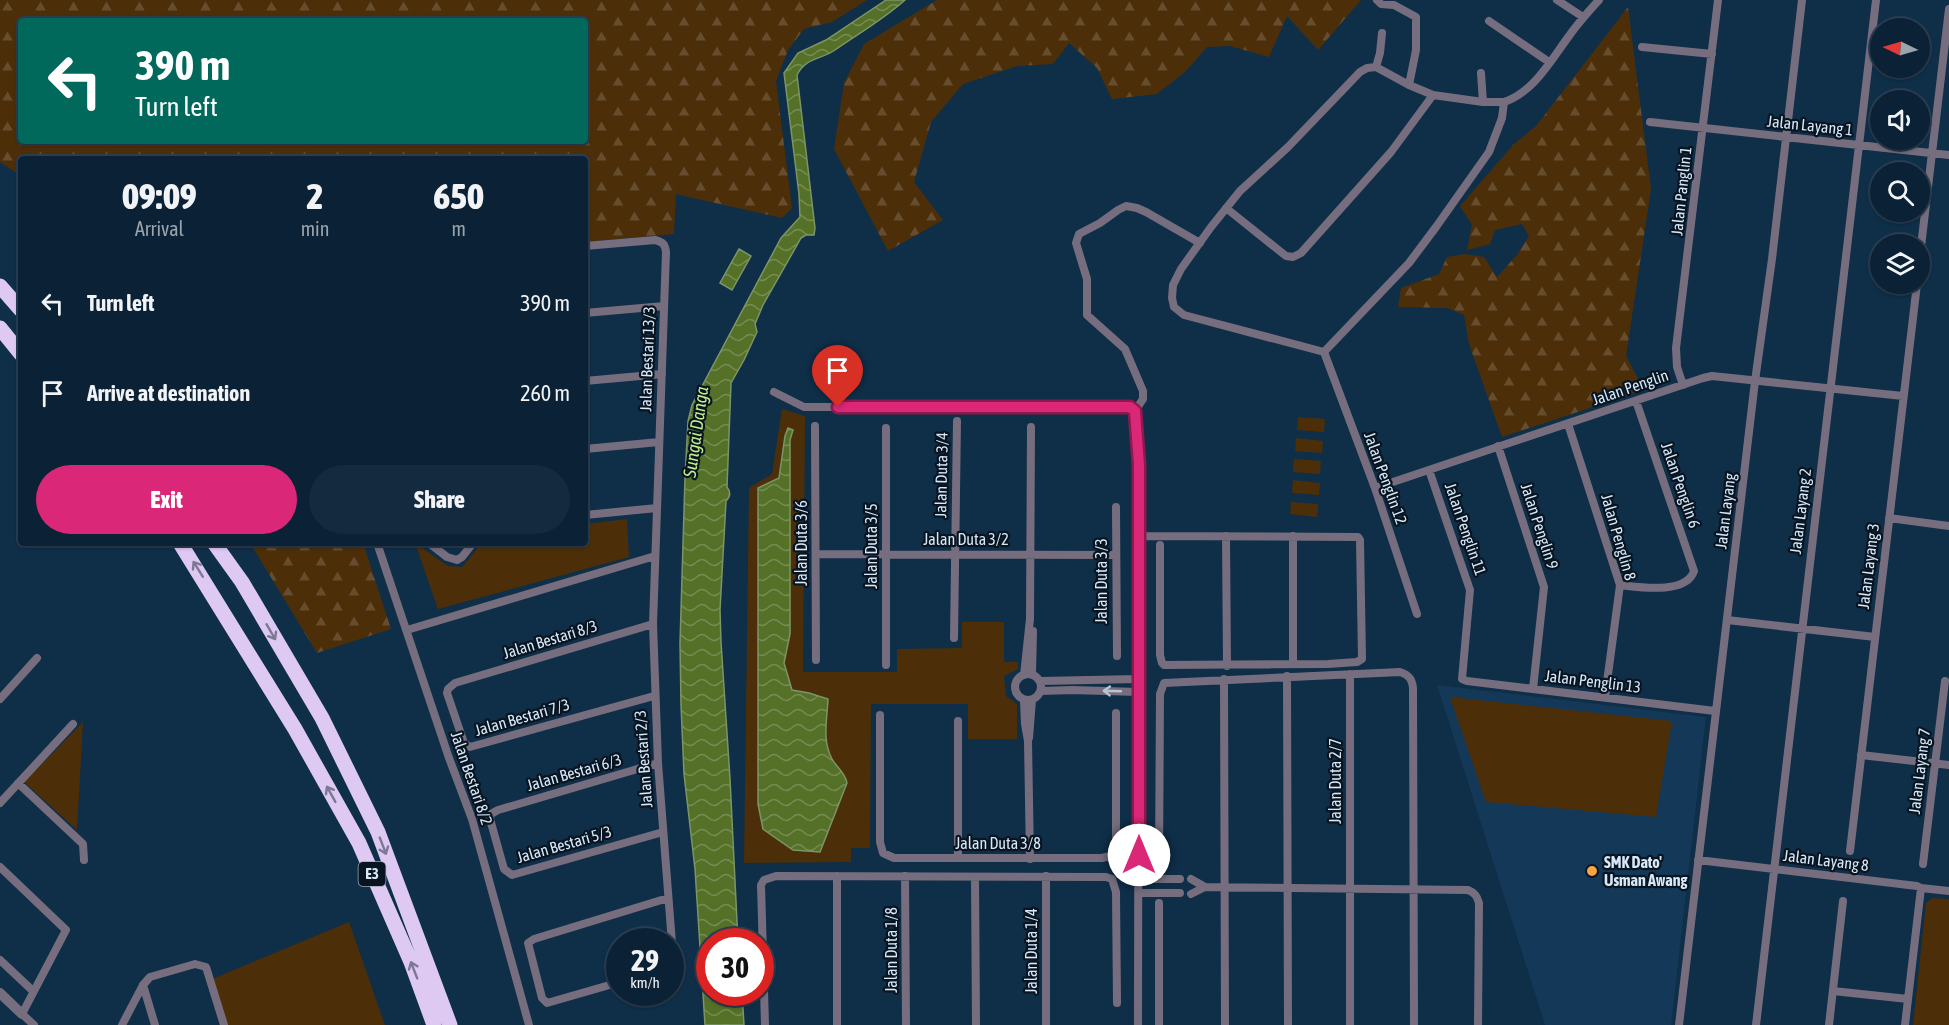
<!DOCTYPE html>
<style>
body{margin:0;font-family:"Asap Condensed",sans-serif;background:#142a3e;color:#f1f3f6;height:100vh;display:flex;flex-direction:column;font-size:22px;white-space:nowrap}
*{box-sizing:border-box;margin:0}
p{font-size:20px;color:#9aa4ad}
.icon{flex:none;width:33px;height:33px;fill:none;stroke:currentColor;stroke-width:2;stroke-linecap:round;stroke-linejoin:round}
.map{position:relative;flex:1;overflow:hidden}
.sheet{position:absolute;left:18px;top:156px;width:570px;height:390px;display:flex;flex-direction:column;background:#0b2236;border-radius:6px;box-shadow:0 2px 4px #0004,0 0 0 2px #2b3f51}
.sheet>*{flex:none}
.guide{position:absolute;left:18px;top:18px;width:570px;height:126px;border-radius:6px;box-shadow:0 2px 4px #0004,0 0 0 2px #2b3f51;background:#00695c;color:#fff;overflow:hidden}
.needle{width:39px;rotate:275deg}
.buttons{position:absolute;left:1870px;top:18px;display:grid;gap:12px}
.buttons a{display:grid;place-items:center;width:60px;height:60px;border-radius:50%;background:#0b2236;box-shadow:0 2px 4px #0004,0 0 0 2px #2b3f51;font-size:30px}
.speed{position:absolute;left:606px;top:928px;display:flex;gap:12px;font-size:30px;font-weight:700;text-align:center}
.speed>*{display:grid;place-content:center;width:78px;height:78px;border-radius:50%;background:#0b2236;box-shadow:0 2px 4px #0004,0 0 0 2px #2b3f51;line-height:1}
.speed small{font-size:15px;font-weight:400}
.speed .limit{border:9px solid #d22;background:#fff;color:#111}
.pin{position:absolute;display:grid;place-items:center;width:51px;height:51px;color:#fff;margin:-62px -26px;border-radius:50% 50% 50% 0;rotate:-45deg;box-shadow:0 0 6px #0007}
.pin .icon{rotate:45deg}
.me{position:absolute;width:66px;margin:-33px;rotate:0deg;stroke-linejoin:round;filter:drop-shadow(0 0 4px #0008)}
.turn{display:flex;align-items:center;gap:21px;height:126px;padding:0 18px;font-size:27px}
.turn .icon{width:78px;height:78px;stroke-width:2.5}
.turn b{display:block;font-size:42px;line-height:51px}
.eta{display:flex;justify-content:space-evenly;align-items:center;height:102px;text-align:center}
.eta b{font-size:36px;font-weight:800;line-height:42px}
.primary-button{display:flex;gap:12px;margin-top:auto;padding:12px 18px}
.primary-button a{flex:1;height:69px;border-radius:36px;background:#db2777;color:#fff;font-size:24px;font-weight:800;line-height:69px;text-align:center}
.primary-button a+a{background:#142a3e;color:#f1f3f6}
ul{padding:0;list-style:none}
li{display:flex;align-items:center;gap:18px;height:90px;padding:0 18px}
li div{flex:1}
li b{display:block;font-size:22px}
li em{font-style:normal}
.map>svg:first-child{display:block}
</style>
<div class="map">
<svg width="1949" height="1025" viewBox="0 0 1949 1025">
<defs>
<pattern id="forest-firs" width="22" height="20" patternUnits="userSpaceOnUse" patternTransform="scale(1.5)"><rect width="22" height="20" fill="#4c2f09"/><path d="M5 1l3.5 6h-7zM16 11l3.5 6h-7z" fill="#654d2e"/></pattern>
<pattern id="water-waves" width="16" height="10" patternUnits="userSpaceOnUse" patternTransform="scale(1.5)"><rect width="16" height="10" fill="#557128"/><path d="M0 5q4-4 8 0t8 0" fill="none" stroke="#758c53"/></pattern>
</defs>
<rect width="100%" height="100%" fill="#0f2e48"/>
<path fill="#133858" d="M1437,685L1706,717L1671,1025H1545Z"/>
<path fill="url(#forest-firs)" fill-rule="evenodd" d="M0,0H867L832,22L804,29L788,50L776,81L792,208L782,218L676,194L674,234L585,242V159H21V176L0,162ZM21,21H585V141H21Z
M937,0H1361L1318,50L1287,16L1269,57L1230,46L1207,47L1186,71L1157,94L1112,99L1097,68L1069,43L1053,64L1017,66L963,84L931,122L914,182L943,220L888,251L834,149L844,83L864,44Z
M1628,7L1651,189L1626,356L1644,390L1502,437L1469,344L1464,315L1448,308L1398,307L1401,288L1439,274L1447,257L1465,254L1484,257L1497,277L1517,255L1529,236L1522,224L1495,230L1490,244L1467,250L1472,225L1460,206L1514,144L1536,126Z
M250,543H363L391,629L317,653Z"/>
<path fill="#4c2f09" d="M782,409L805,416L803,672H897V649L962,648V622H1004V662H1018V669L1004,676L1006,696L1017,704V739H968V704H871L870,848H851V862L744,863L749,488L772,474Z
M1298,417L1325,419L1324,432L1297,430Z
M1296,438L1323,441L1322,453L1295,451Z
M1294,459L1321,461L1320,474L1293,472Z
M1293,480L1320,483L1319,495L1292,493Z
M1291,502L1318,504L1317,517L1290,514Z
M627,519L629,557L438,609L415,543L448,566L462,567L482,543H585V524Z
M1450,697L1672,721L1656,817L1486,802Z
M83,722L77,830L24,782Z
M1933,898L1949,899V1025H1913L1926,903Z
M349,922L385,1025H227L212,979Z"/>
<path fill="url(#water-waves)" stroke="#7c9567" stroke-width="1.5" d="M886,0H905C884,19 858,34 835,50C821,60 806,57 797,75L815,228L814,235H806L801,238L763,305L755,324L757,332L744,360L731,383L727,487C731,492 730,497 726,501L720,610L721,642L730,779L738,942H710V993H742L744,1025H705L695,869L684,774L681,705L680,643L685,478L688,421L692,405L781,238L800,217L799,194L784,73L798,53L826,40Z
M739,249L751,256L732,290L720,283Z
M788,428L793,430L790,440V634L784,663L792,690L809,693L828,699C827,720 822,741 832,759C837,768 845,772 847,783L820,852L793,850L763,829L758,804V488L779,478L785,436Z"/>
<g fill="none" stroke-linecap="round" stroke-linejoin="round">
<path stroke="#766e7e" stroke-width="8" d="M1377,0L1381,4L1394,5L1416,17V50L1409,85
M1557,0L1583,17
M1489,21L1549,62
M1642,47L1712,54
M1376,67L1380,53L1382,33
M1481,73L1483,102
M1650,122L1949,155
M1226,208L1286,256L1293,257L1301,253L1391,152L1433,95L1483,102H1504
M585,246L655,240C663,242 665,244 666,252L653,624L658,763L672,943L670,958
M1920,255L1949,9
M585,313L664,306
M1324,352L1184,315L1174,307L1172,298L1173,285L1181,269L1211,227L1240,191L1288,147L1360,72L1367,68L1376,67L1409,85L1433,95
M1324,352L1409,263L1436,227L1489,152L1502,118L1504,102C1534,92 1551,60 1569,36C1578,23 1588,12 1599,0
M1324,352L1375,488L1417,614
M585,381L662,374
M1683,385L1677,367L1676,348L1718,0
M774,392L804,407H1130L1135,411L1139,465L1138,1025
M1135,411L1143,399V391L1125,349L1087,315V279L1076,243L1079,234L1100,223L1118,210L1126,206L1137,208L1146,212L1200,243
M1568,424L1620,585L1605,697
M815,426L816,660
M886,428V665
M1498,446L1544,587L1533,689
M585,449L659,442
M1429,470L1470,590L1462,679L1467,681L1715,711
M1375,488L1703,378L1712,376L1903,396
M1116,507L1117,656
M585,515L657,508
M1889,518L1949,526
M1138,536L1358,537L1360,540L1362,659L1357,662L1328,664L1164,665L1162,663L1160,655V545
M1226,536L1227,666
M1293,536V664
M377,543L449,758L472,819L529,1025
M429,543L447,557L457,560L462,557L473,543
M816,554L1116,555
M1620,585C1639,587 1686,595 1694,571L1636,401
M1727,620L1875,637
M653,624L455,683L448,689L447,693L464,743L470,747L654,696
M407,630L655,556
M954,638L957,421
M1015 687a13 13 0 1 1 26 0a13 13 0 1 1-26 0Z
M1032,674L1033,631
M1024,675L1030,619L1031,427
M1287,676L1288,1025
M1224,679L1225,1025
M1040,681L1138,679
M1041,691L1072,690L1138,692
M0,699L37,658
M1024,700L1025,724L1028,741L1030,859
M880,715V842L883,853L894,858H1102L1114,855L1116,842V713
M1029,738L1032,700
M1861,755L1949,765
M658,763L498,810L491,814L490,819L504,869L512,875L663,832
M18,783L83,844L84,860
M0,803L73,724
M1850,851L1917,284
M958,858V721
M1698,860L1917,886L1921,888L1949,891
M1923,864L1945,681
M1159,865L1160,694L1164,683L1400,672C1409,675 1412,679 1413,688L1414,1025
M0,867L66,930L22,1014L34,1025
M837,876V1025
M905,876L906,1025
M1046,876V1025
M975,877L976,1025
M1139,879H1180
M1191,879L1205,887
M1139,893H1180
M1191,894L1205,887L1468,890C1475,893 1477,896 1479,903L1478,1025
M1159,903V1025
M0,960L33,991
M620,982L547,1003L542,998L528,943L534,939L668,898
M143,985L155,1025
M1833,991L1908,999
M122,1025L143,985L150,977L195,964L206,967L224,1025
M765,1025L761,885L764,880L776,876L1106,877L1112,879L1116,892L1117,1003
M1350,1025V674
M1679,1025L1755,381L1772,259L1802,0
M1756,1025L1876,0
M1829,1025L1843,901
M1905,1025L1921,888"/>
<path stroke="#766e7e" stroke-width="10" d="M0,993L22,1014"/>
<path stroke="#ddc9f2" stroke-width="15" d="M0,286L21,310
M0,328L21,354
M180,543L295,729L359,843L411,962L434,1025
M214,543L242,582L322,718L378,832L450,1025"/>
</g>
<defs><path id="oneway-shaft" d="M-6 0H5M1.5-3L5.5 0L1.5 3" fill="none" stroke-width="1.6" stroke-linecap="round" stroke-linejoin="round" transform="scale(1.5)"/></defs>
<g stroke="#7d7894">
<use href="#oneway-shaft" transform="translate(198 569) rotate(-122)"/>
<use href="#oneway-shaft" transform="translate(271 632) rotate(60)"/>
<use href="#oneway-shaft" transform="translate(331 794) rotate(-119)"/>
<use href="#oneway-shaft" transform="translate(383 846) rotate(69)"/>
<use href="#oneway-shaft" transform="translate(414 970) rotate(-111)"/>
</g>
<use stroke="#bac3d4" href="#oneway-shaft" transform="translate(1112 691) rotate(-178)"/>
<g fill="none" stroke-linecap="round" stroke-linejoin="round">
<g stroke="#8e194d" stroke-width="15">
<path id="route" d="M838,407H1130L1135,411L1139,465V855"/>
</g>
<use href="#route" stroke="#db2777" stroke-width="10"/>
</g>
<circle fill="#f4a443" stroke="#081521" stroke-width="2" cx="1592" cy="871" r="6"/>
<g text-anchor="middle" stroke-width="4.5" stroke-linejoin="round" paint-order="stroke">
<rect fill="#081521" stroke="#99a9b8" stroke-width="1.5" x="358.5" y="862" width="27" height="24" rx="4.5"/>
<g font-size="15" font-weight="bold" fill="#d7e8f9">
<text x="372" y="879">E3</text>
</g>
<g font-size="16" fill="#d7e8f9" stroke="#081521">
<text transform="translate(1810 125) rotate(6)" y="6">Jalan Layang 1</text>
<text transform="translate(1681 191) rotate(-84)" y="6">Jalan Panglin 1</text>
<text transform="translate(647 359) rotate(-88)" y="6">Jalan Bestari 13/3</text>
<text transform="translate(1630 387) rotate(-19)" y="6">Jalan Penglin</text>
<text transform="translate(941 475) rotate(-89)" y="6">Jalan Duta 3/4</text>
<text transform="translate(1386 478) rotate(70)" y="6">Jalan Penglin 12</text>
<text transform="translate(1681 485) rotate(71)" y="6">Jalan Penglin 6</text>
<text transform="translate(1725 511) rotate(-83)" y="6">Jalan Layang</text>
<text transform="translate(1800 511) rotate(-83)" y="6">Jalan Layang 2</text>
<text transform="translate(1540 526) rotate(72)" y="6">Jalan Penglin 9</text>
<text transform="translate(1466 529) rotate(71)" y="6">Jalan Penglin 11</text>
<text transform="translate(1619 537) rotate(74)" y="6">Jalan Penglin 8</text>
<text x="966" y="545">Jalan Duta 3/2</text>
<text transform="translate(801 543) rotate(-90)" y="6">Jalan Duta 3/6</text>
<text transform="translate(871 546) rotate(-90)" y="6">Jalan Duta 3/5</text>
<text transform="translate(1868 566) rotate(-83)" y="6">Jalan Layang 3</text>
<text transform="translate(1101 581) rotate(-90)" y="6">Jalan Duta 3/3</text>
<text transform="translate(550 639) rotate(-17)" y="6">Jalan Bestari 8/3</text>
<text transform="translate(1593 681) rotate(7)" y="6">Jalan Penglin 13</text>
<text transform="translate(522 717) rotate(-16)" y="6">Jalan Bestari 7/3</text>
<text transform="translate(643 759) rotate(-94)" y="6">Jalan Bestari 2/3</text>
<text transform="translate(1919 771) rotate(-83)" y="6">Jalan Layang 7</text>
<text transform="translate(574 772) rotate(-16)" y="6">Jalan Bestari 6/3</text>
<text transform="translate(472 778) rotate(71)" y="6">Jalan Bestari 8/2</text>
<text transform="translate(1335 781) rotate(-90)" y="6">Jalan Duta 2/7</text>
<text x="998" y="849">Jalan Duta 3/8</text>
<text transform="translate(564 844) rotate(-16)" y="6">Jalan Bestari 5/3</text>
<text transform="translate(1826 860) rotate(7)" y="6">Jalan Layang 8</text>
<text transform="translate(891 950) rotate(-90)" y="6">Jalan Duta 1/8</text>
<text transform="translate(1031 951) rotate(-90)" y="6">Jalan Duta 1/4</text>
</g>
<g font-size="16" font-weight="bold" fill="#d7e8f9" stroke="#081521" text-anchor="start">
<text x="1604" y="868">SMK Dato'<tspan x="1604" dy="18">Usman Awang</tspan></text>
</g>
<g font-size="18" font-style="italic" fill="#c4ef8a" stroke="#081521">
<text transform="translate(696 432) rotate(-82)" y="6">Sungai Danga</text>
</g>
</g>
</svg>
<div class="buttons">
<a><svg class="needle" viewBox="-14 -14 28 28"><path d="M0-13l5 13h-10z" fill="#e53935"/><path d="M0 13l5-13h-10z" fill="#9aa4ad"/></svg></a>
<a><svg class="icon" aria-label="sound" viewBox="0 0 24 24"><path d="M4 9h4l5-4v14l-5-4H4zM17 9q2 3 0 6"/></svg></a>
<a><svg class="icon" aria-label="search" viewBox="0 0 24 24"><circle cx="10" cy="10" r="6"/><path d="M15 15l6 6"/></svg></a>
<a><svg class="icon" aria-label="layers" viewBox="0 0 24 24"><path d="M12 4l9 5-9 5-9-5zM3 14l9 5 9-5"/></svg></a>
</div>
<div class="speed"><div>29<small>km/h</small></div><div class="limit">30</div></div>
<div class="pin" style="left:838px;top:407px;background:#d93025"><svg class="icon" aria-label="arrive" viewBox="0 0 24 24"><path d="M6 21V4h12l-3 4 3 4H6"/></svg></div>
<svg class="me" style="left:1139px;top:855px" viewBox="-20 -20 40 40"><circle r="19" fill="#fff"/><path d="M0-13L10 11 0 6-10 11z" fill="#db2777"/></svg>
<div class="guide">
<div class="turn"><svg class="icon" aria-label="left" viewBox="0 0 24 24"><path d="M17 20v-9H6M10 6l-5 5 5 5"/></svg><div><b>390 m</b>Turn left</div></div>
</div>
<section class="sheet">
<div class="eta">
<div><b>09:09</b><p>Arrival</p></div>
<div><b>2</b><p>min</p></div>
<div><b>650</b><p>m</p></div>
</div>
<ul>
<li><svg class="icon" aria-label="left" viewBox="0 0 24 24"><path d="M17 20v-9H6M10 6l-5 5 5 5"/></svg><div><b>Turn left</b></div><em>390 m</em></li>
<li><svg class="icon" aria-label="arrive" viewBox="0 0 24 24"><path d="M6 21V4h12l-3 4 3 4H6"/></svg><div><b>Arrive at destination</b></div><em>260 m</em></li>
</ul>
<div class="primary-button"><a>Exit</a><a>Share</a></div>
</section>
</div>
